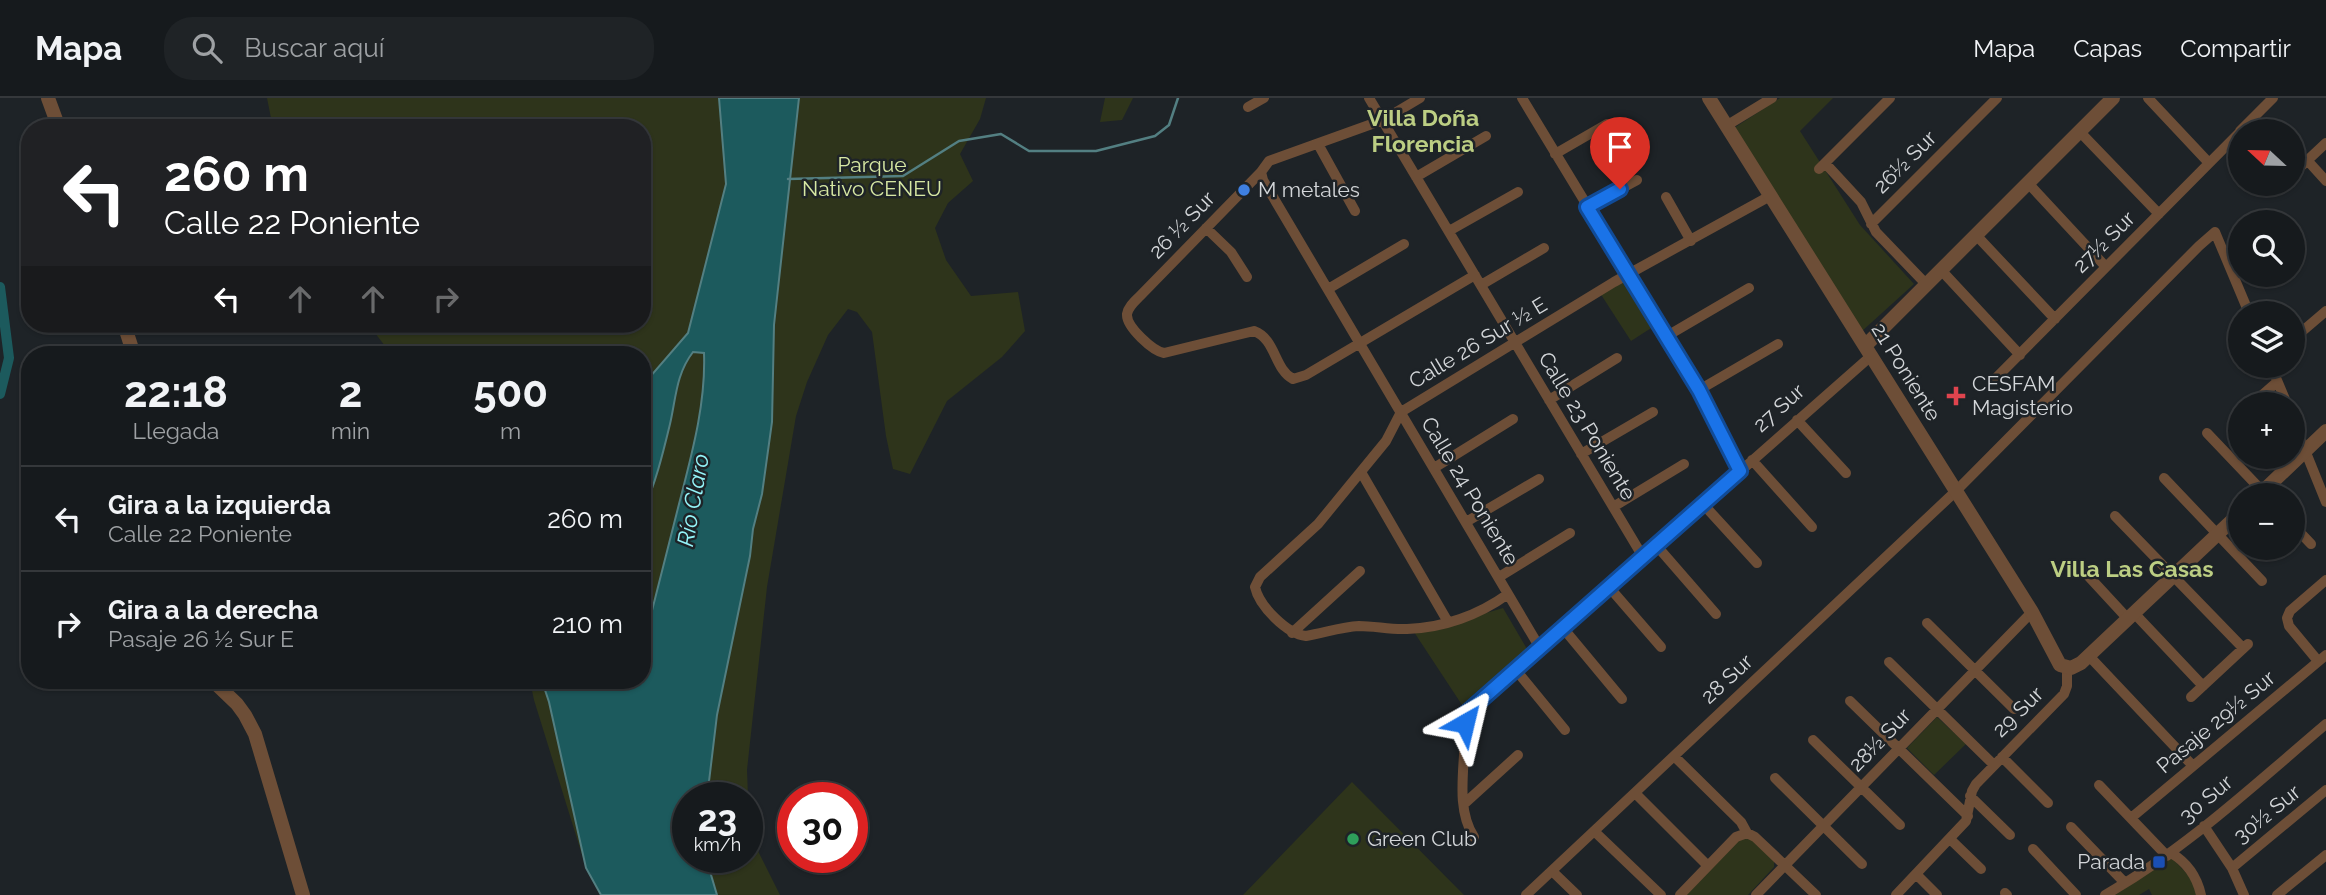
<!DOCTYPE html>
<html lang="es">
<meta charset="utf-8">
<style>
body{margin:0;font-family:Raleway,sans-serif;background:#1f2326;color:#f1f3f6;height:100vh;display:flex;flex-direction:column;font-size:26px;white-space:nowrap}
*{box-sizing:border-box;margin:0}
p{font-size:23px;color:#9ea1a4}
.icon{flex:none;width:38px;height:38px;fill:none;stroke:currentColor;stroke-width:2;stroke-linecap:round;stroke-linejoin:round}
.map{position:relative;flex:1;overflow:hidden}
.side{position:absolute;left:21px;top:248px;width:630px;height:343px;display:flex;flex-direction:column;background:#161a1d;border-radius:28px;box-shadow:0 2px 5px #0004,0 0 0 2px #35383b}
.side>*{flex:none}
.top-card{position:absolute;left:21px;top:21px;width:630px;height:214px;border-radius:28px;box-shadow:0 2px 5px #0004,0 0 0 2px #35383b;background:#202124;color:#fff;overflow:hidden}
.needle{width:46px;rotate:292deg}
.tools{position:absolute;left:2228px;top:21px;display:grid;gap:14px}
.tools a{display:grid;place-items:center;width:77px;height:77px;border-radius:50%;background:#161a1d;box-shadow:0 2px 5px #0004,0 0 0 2px #35383b;font-size:35px}
.speed{position:absolute;left:672px;top:684px;display:flex;gap:14px;font-size:35px;font-weight:700;text-align:center}
.speed>*{display:grid;place-content:center;width:91px;height:91px;border-radius:50%;background:#161a1d;box-shadow:0 2px 5px #0004,0 0 0 2px #35383b;line-height:1}
.speed small{font-size:18px;font-weight:400}
.speed .limit{border:10px solid #d22;background:#fff;color:#111}
.pin{position:absolute;display:grid;place-items:center;width:60px;height:60px;color:#fff;margin:-72px -30px;border-radius:50% 50% 50% 0;rotate:-45deg;box-shadow:0 0 7px #0007}
.pin .icon{rotate:45deg}
.me{position:absolute;width:77px;margin:-38px;rotate:37deg;stroke-linejoin:round;filter:drop-shadow(0 0 5px #0008)}
.turn{display:flex;align-items:center;gap:24px;height:147px;padding:0 28px;font-size:32px}
.turn .icon{width:91px;height:91px;stroke-width:2.5}
.turn b{display:block;font-size:49px;line-height:60px}
.lanes{display:flex;align-items:center;height:66px;padding:0 28px;background:#0003;justify-content:center;gap:35px;direction:ltr}
.lanes .off{opacity:.35}
.eta{display:flex;justify-content:space-evenly;align-items:center;height:119px;text-align:center}
.eta b{font-size:42px;font-weight:700;line-height:49px}
ul{padding:0;list-style:none}
li{display:flex;align-items:center;gap:21px;height:105px;padding:0 28px;border-top:2px solid #35383b}
li div{flex:1}
li b{display:block;font-size:26px}
li em{font-style:normal}
header{display:flex;align-items:center;gap:42px;box-sizing:border-box;height:98px;padding:0 35px;background:#161a1d;border-bottom:2px solid #35383b}
header strong{font-size:33px}
nav{display:flex;gap:38px;margin-inline-start:auto;font-size:24px}
.search{width:490px;height:63px;background:#1f2326;display:flex;align-items:center;gap:18px;box-sizing:border-box;padding:0 24px;border-radius:28px;color:#9ea1a4;font-size:26px}
.map>svg:first-child{display:block}
</style>
<header>
<strong>Mapa</strong>
<div class="search"><svg class="icon" aria-label="search" viewBox="0 0 24 24"><circle cx="10" cy="10" r="6"/><path d="M15 15l6 6"/></svg>Buscar aquí</div>
<nav><a>Mapa</a><a>Capas</a><a>Compartir</a></nav>
</header>
<div class="map">
<svg width="2326" height="797" viewBox="0 0 2326 797">
<rect width="100%" height="100%" fill="#1e2327"/>
<path fill="#2e341b" fill-rule="evenodd" d="M267,0H986L980,21L960,56L973,83L948,105L935,130L946,162L971,198L1018,194L1025,233L1002,259L947,303L910,376L893,371L886,338L872,234L857,214L848,211L828,237L807,284L796,318L767,489L747,672L749,723L759,755L780,797H600L583,760L534,602L530,583H642V257H392L368,226H642V30H273ZM688,700H747V760H688Z
M1105,0H1133L1122,22L1100,24Z
M1780,0H1833L1800,33L1860,127L1914,186L1861,234L1734,30Z
M1628,178L1659,225L1631,243L1600,195Z
M1503,510L1527,551L1464,610L1412,531L1456,524Z
M1937,619L1966,646L1934,677L1907,650Z
M1352,684L1464,797H1243Z
M1739,741H1751L1774,761V769L1748,797H1685Z
M2171,759L2192,781L2197,797H2152L2149,791L2139,797H2115Z"/>
<path fill="#1c5a5d" stroke="#537f82" stroke-width="2" d="M719,0H799L774,227L772,324L762,396L753,431L750,458L717,617L707,700H688V760H706L717,797H601L586,770L549,604L542,583H642V552C654,504 666,457 678,410C691,359 706,307 704,255L693,254C676,276 676,300 670,326C663,355 655,388 642,415V288L688,235L726,86Z"/>
<g fill="none" stroke-linecap="round" stroke-linejoin="round">
<path stroke="#537f82" stroke-width="2.5" d="M788,81L903,78L959,43L1001,36L1029,53H1096L1155,38L1169,27L1178,0"/>
<path stroke="#1c5a5d" stroke-width="10" d="M0,189L9,260L0,296"/>
<path stroke="#6d4e37" stroke-width="10" d="M1369,0L1643,459
M1420,0L1383,22L1269,63L1261,74L1140,198C1135,203 1128,209 1127,216C1126,229 1153,253 1164,255L1254,233C1276,241 1274,271 1293,281L1306,277L1475,177
M1522,0L1699,292L1740,373
M2148,0L2209,65
M1248,9L1264,0
M1726,28L1772,0
M2240,33L2273,0
M2080,34L2159,116
M1318,46L1355,113
M1555,56L1607,26
M2307,62L2326,83
M1825,65L1861,104L1876,134L1926,186
M1819,71L1890,0
M2292,71L2295,74L2326,45
M1261,74L1263,82L1540,550
M1416,79L1486,38
M2028,85L2106,169
M1666,99L1691,143
M1587,109L1637,82
M1871,126L1997,0
M1206,130L1231,154L1247,179
M1449,133L1518,94
M1976,137L2055,221
M1941,172L2020,257
M1481,187L1544,150
M1328,191L1404,146
M1667,238L1749,190
M2292,242L2326,213
M2271,268L2287,306
M1994,282L2240,34
M1699,292L1778,246
M1549,302L1617,260
M2252,306L2277,284
M2292,320L2326,404
M1797,322L1846,375
M2207,335L2266,397
M1581,356L1653,314
M1752,362L1812,429
M1434,370L1513,321
M1361,374L1448,524
M2164,380L2262,483
M1703,406L1757,465
M1613,409L1684,366
M2115,418L2243,550
M1466,424L1539,381
M2292,426L2311,446
M1656,447L1716,516
M2080,469L2128,521
M1499,479L1570,435
M1609,489L1661,549
M1508,496C1479,517 1443,530 1407,531C1391,532 1375,528 1359,528C1341,529 1324,535 1306,538C1287,536 1259,508 1255,489L1260,479L1318,426L1386,343L1401,314L1614,184L1770,98
M2134,515L2203,588
M1927,525L2014,611
M1563,530L1622,601
M1292,535L1360,473
M2089,558L2193,668
M2318,563L2289,528L2287,520L2290,513L2326,482
M1889,564L1994,667
M1516,572L1565,632
M2191,599L2248,546
M1850,603L1968,718
M1813,642L1900,727
M1674,658L1741,724L1747,735
M2002,659L2048,705
M1775,680L1862,766
M2099,687L2167,758
M1635,695L1708,768
M1970,698L2010,737
M1464,706L1518,657
M2131,720L2326,557
M2204,728L2232,770L2244,797
M2071,729L2125,785
M1594,733L1661,797
M1474,739C1452,705 1469,656 1464,617L1871,258
M1950,741L1981,771
M2033,751L2076,797
M2171,755C2188,765 2197,779 2201,797
M2232,770L2326,692
M1552,773L1577,797
M1916,776L1937,797
M2005,795L2007,797
M1526,797L1956,393L2199,148L2215,134L2249,215
M1680,797L1736,739L1747,735L1755,739L1816,797
M1756,797L2032,514
M1896,797L1966,723L1972,693L1976,686L2064,596L2067,588V570
M2105,797C2186,751 2255,686 2326,626
M2277,797L2326,757"/>
<path stroke="#6d4e37" stroke-width="14" d="M48,0L59,30
M1709,0L2032,514L2060,567L2071,570L2081,565L2240,415
M124,226L134,257
M1865,248L2113,0
M2259,397L2326,333
M213,583L237,606L245,617L255,636L303,797"/>
</g>
<g fill="none" stroke-linecap="round" stroke-linejoin="round">
<g stroke="#114b97" stroke-width="18">
<path id="route" d="M1465,625L1464,617L1740,373L1699,292L1587,109L1620,91"/>
</g>
<use href="#route" stroke="#1a73e8" stroke-width="12"/>
</g>
<circle fill="#3f7fe0" stroke="#1e2327" stroke-width="2.5" cx="1244" cy="92" r="7"/>
<path fill="#e0444e" stroke="#1e2327" stroke-width="2.5" d="M1952.5 287.5h7v7h7v7h-7v7h-7v-7h-7v-7h7z"/>
<circle fill="#2e9e5b" stroke="#1e2327" stroke-width="2.5" cx="1353" cy="741" r="7"/>
<rect fill="#1a4fb4" stroke="#1e2327" stroke-width="2.5" x="2152" y="757" width="14" height="14" rx="3.5"/>
<g text-anchor="middle" stroke-width="5" stroke-linejoin="round" paint-order="stroke">
<g font-size="21" fill="#d3d6d9" stroke="#1e2327">
<text transform="translate(1905 64) rotate(-45)" y="7">26½ Sur</text>
<text transform="translate(1182 127) rotate(-46)" y="7">26 ½ Sur</text>
<text transform="translate(2104 144) rotate(-45)" y="7">27½ Sur</text>
<text transform="translate(1478 245) rotate(-31)" y="7">Calle 26 Sur ½ E</text>
<text transform="translate(1906 274) rotate(58)" y="7">21 Poniente</text>
<text transform="translate(1779 310) rotate(-42)" y="7">27 Sur</text>
<text transform="translate(1587 328) rotate(59)" y="7">Calle 23 Poniente</text>
<text transform="translate(1470 393) rotate(59)" y="7">Calle 24 Poniente</text>
<text transform="translate(1727 581) rotate(-43)" y="7">28 Sur</text>
<text transform="translate(2018 614) rotate(-45)" y="7">29 Sur</text>
<text transform="translate(2216 624) rotate(-40)" y="7">Pasaje 29½ Sur</text>
<text transform="translate(1880 642) rotate(-46)" y="7">28½ Sur</text>
<text transform="translate(2206 701) rotate(-40)" y="7">30 Sur</text>
<text transform="translate(2267 716) rotate(-39)" y="7">30½ Sur</text>
</g>
<g font-size="21" fill="#d7e8a3" stroke="#1e2327">
<text x="872" y="74">Parque<tspan x="872" dy="24">Nativo CENEU</tspan></text>
</g>
<g font-size="21" fill="#d3d6d9" stroke="#1e2327" text-anchor="start">
<text x="1258" y="99">M metales</text>
<text x="1972" y="293">CESFAM<tspan x="1972" dy="24">Magisterio</tspan></text>
<text x="1367" y="748">Green Club</text>
<text x="2145" y="771" text-anchor="end">Parada</text>
</g>
<g font-size="23" font-weight="bold" fill="#bcce83" stroke="#1e2327">
<text x="1423" y="28">Villa Doña<tspan x="1423" dy="26">Florencia</tspan></text>
<text x="2132" y="479">Villa Las Casas</text>
</g>
<g font-size="23" font-style="italic" fill="#94f4f9" stroke="#1e2327">
<text transform="translate(693 402) rotate(-80)" y="8">Río Claro</text>
</g>
</g>
</svg>
<div class="tools">
<a><svg class="needle" viewBox="-14 -14 28 28"><path d="M0-13l5 13h-10z" fill="#e53935"/><path d="M0 13l5-13h-10z" fill="#9ea1a4"/></svg></a>
<a><svg class="icon" aria-label="search" viewBox="0 0 24 24"><circle cx="10" cy="10" r="6"/><path d="M15 15l6 6"/></svg></a>
<a><svg class="icon" aria-label="layers" viewBox="0 0 24 24"><path d="M12 4l9 5-9 5-9-5zM3 14l9 5 9-5"/></svg></a>
<a>+</a>
<a>−</a>
</div>
<div class="speed"><div>23<small>km/h</small></div><div class="limit">30</div></div>
<div class="pin" style="left:1620px;top:91px;background:#d93025"><svg class="icon" aria-label="arrive" viewBox="0 0 24 24"><path d="M6 21V4h12l-3 4 3 4H6"/></svg></div>
<svg class="me" style="left:1465px;top:625px" viewBox="-20 -20 40 40"><path d="M0-17L14 15 0 8-14 15z" fill="#1a73e8" stroke="#fff" stroke-width="4"/></svg>
<div class="top-card">
<div class="turn"><svg class="icon" aria-label="left" viewBox="0 0 24 24"><path d="M17 20v-9H6M10 6l-5 5 5 5"/></svg><div><b>260 m</b>Calle 22 Poniente</div></div>
<div class="lanes"><svg class="icon" aria-label="left" viewBox="0 0 24 24"><path d="M17 20v-9H6M10 6l-5 5 5 5"/></svg><svg class="icon off" aria-label="ahead" viewBox="0 0 24 24"><path d="M12 20V5M6 11l6-6 6 6"/></svg><svg class="icon off" aria-label="ahead" viewBox="0 0 24 24"><path d="M12 20V5M6 11l6-6 6 6"/></svg><svg class="icon off" aria-label="right" viewBox="0 0 24 24"><path d="M7 20v-9h11M14 6l5 5-5 5"/></svg></div>
</div>
<section class="side">
<div class="eta">
<div><b>22:18</b><p>Llegada</p></div>
<div><b>2</b><p>min</p></div>
<div><b>500</b><p>m</p></div>
</div>
<ul>
<li><svg class="icon" aria-label="left" viewBox="0 0 24 24"><path d="M17 20v-9H6M10 6l-5 5 5 5"/></svg><div><b>Gira a la izquierda</b><p>Calle 22 Poniente</p></div><em>260 m</em></li>
<li><svg class="icon" aria-label="right" viewBox="0 0 24 24"><path d="M7 20v-9h11M14 6l5 5-5 5"/></svg><div><b>Gira a la derecha</b><p>Pasaje 26 ½ Sur E</p></div><em>210 m</em></li>
</ul>
</section>
</div>
